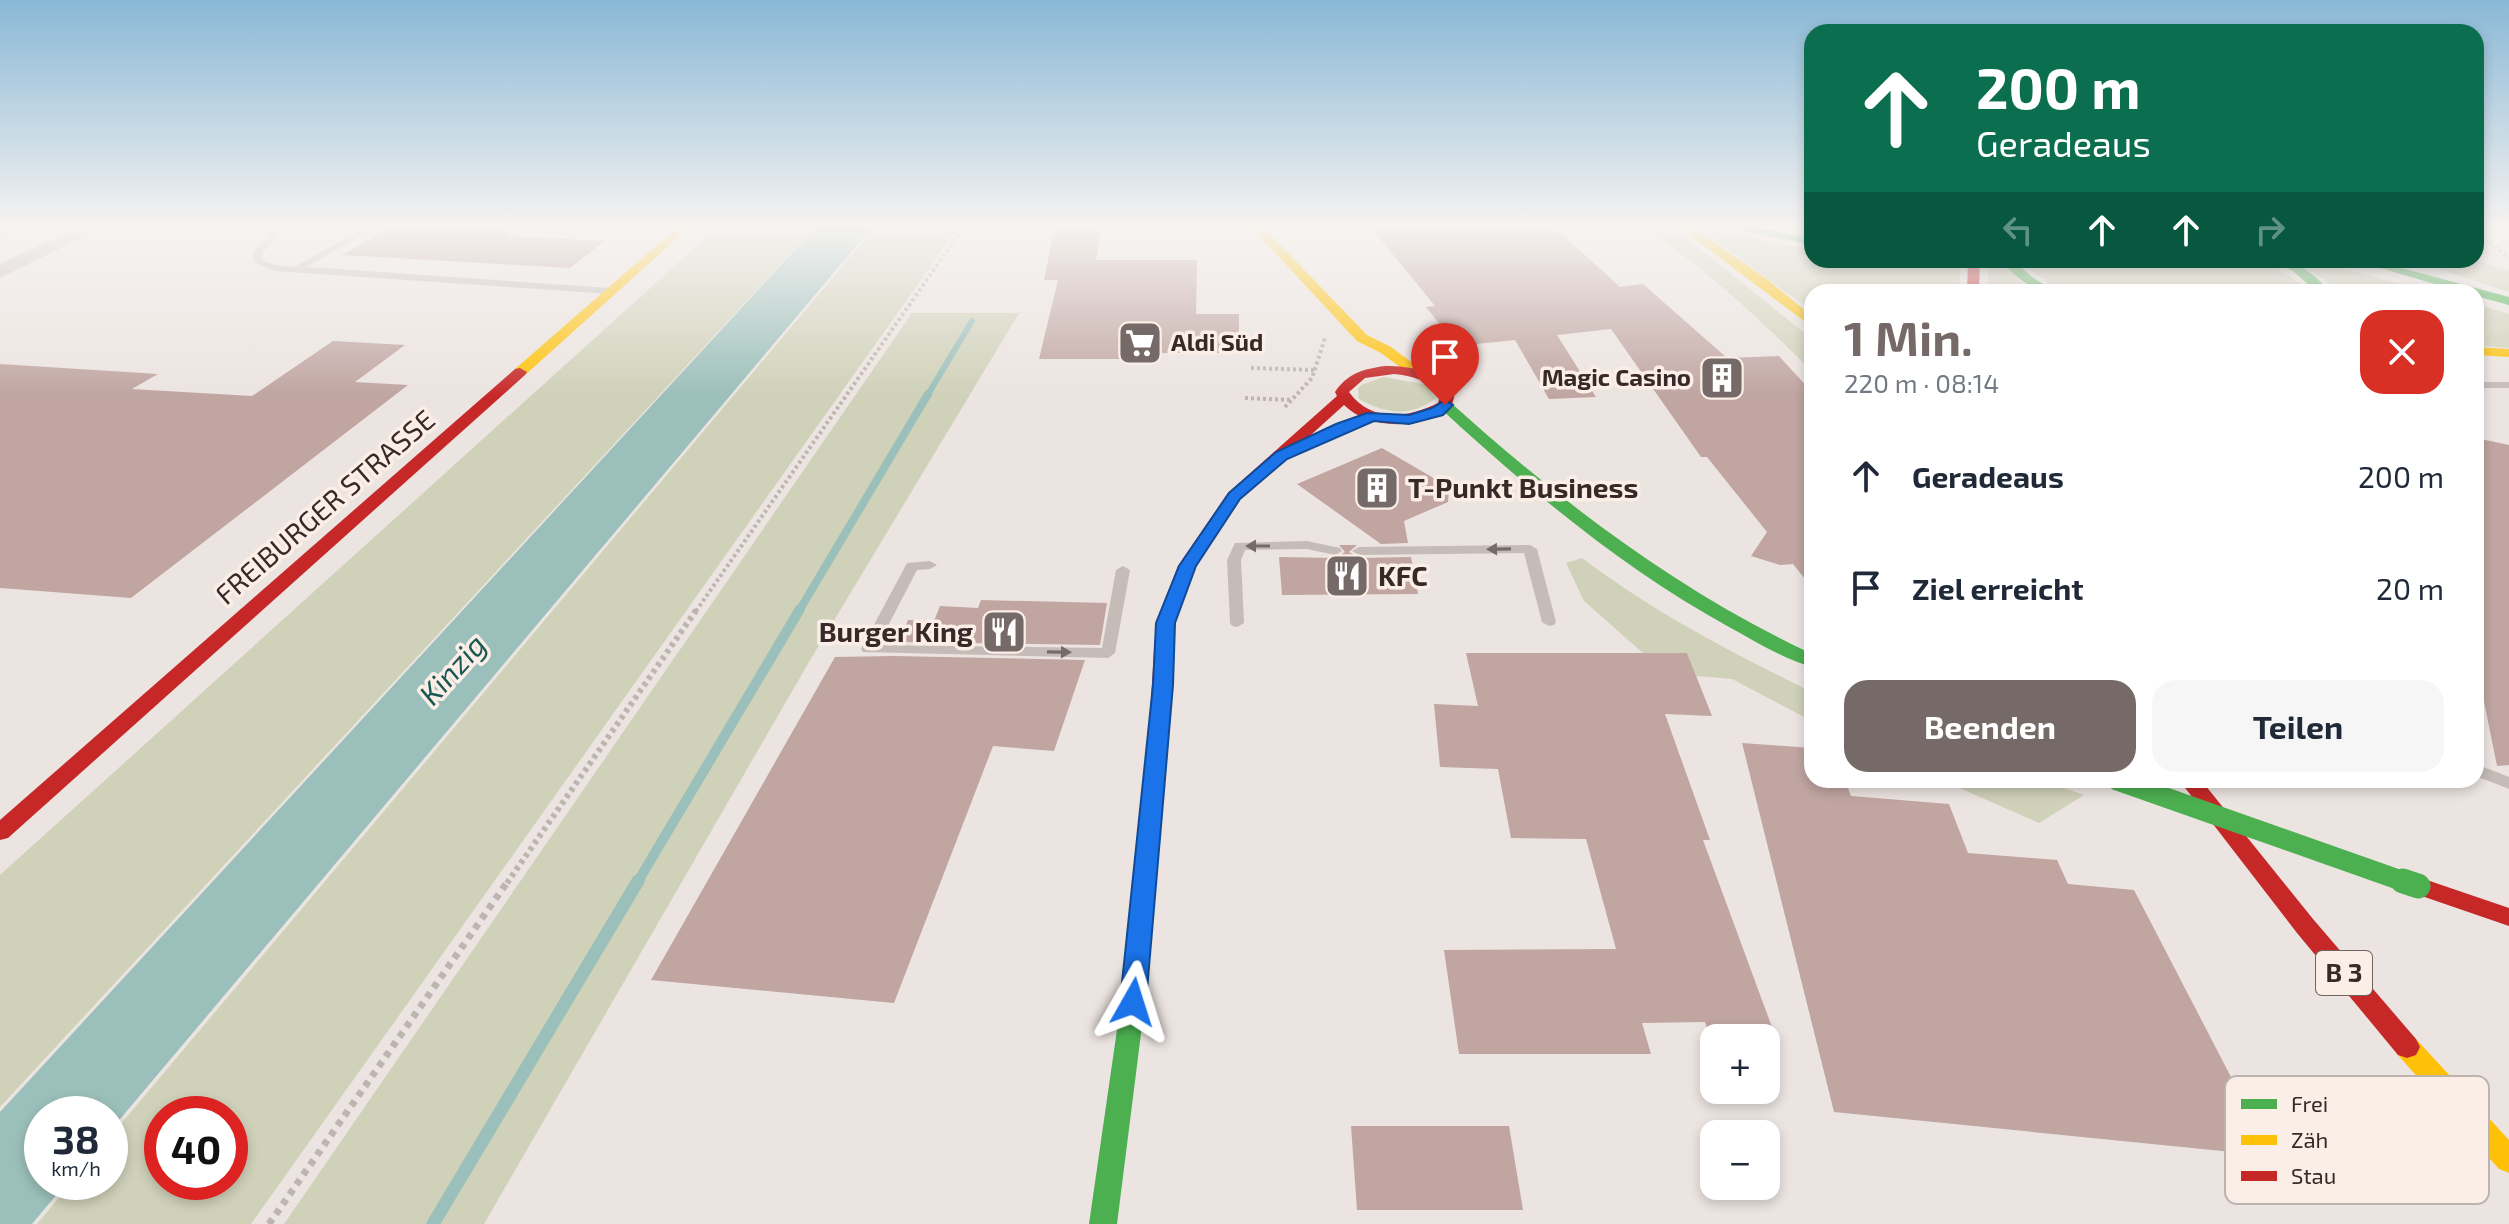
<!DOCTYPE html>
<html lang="de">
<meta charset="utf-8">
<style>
body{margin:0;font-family:"Exo 2",sans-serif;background:#f6f6f7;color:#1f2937;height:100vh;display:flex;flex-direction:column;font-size:30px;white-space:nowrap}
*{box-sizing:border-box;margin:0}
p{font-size:26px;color:#747a83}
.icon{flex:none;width:44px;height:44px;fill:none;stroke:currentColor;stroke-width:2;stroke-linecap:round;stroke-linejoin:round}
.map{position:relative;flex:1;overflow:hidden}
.drawer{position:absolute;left:1804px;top:284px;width:680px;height:504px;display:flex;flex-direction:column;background:#fff;border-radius:24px;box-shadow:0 4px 12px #0003}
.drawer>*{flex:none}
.hud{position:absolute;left:1804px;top:24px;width:680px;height:244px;border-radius:24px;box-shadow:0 4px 12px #0003;background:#0b6e4f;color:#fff;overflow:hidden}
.buttons{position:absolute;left:1700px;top:1024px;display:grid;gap:16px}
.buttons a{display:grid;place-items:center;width:80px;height:80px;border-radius:16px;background:#fff;box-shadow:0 4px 12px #0003;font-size:40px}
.speed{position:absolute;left:24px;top:1096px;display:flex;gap:16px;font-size:40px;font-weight:700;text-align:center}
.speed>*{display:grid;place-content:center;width:104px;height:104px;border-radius:50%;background:#fff;box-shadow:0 4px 12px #0003;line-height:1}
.speed small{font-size:20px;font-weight:400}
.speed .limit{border:12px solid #d22;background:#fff;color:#111}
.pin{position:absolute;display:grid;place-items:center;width:68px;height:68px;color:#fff;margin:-82px -34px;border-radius:50% 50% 50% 0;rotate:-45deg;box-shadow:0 0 8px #0007}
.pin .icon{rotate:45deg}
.me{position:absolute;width:88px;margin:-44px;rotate:6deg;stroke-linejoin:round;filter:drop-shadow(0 0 6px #0008)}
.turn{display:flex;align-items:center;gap:28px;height:168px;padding:0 40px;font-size:36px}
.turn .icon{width:104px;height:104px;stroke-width:2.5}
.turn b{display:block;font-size:56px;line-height:68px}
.lanes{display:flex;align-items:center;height:76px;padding:0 40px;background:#0003;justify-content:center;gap:40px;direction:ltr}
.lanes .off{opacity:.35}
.round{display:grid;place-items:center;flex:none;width:84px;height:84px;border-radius:24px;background:#f6f6f7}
.overview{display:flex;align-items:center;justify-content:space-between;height:136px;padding:0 40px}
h1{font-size:48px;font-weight:700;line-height:60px;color:#766a68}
.button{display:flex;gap:16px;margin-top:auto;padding:16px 40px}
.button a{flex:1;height:92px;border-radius:24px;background:#766a68;color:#fff;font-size:32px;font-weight:700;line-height:92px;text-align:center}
.button a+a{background:#f6f6f7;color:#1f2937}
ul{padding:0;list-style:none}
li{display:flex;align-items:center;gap:24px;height:112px;padding:0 40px}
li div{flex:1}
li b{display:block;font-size:30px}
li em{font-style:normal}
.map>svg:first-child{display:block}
</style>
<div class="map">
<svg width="2509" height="1224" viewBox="0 0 2509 1224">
<rect width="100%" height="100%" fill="#ece4e0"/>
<path fill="#d0d1b9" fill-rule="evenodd" d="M720,225H817L0,1107V875Z
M877,225H960L251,1224H37L72,1182H110V1137ZM162,1114H230V1182H162Z
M1639,225H1669L1679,232L1812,339V371C1758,318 1703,265 1639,225Z
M1693,225H1705L1758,240L1812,249V260H1961L1959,292H1812V311Z
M1988,260H1997L2026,286L2038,292H1988Z
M2017,260H2265L2312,292H2060Z
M2290,260H2311L2431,292H2337L2328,282Z
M2411,260H2474L2509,270V292Z
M2476,304L2509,314V348L2476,345Z
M912,313H1019L809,662L484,1224H284Z
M1384,377L1428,385L1435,399C1410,417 1386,414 1359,399L1358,389L1361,385Z
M1582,558C1653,612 1732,653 1812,692V721L1732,679L1696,676L1687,653H1643L1584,601L1566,563Z
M1941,780H2041L2084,795L2039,823Z"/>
<path fill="#9bbfba" d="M818,225H874L110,1131V1114H42V1182H67L32,1224H0V1112Z"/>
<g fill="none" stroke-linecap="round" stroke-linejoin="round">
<path stroke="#9bbfba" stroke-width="6" d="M927,396L972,321"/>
<path stroke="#9bbfba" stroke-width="8" d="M799,611L928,394"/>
<path stroke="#9bbfba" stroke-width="10" d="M637,883L800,609"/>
<path stroke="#9bbfba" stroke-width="13" d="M433,1224L638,881"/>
</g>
<path fill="#c0a5a1" d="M395,225H520L504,236L605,241L570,268L342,255Z
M1055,225H1102L1096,260H1197L1196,314H1239V353H1157L1156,359H1039L1058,280H1044Z
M1369,225H1552L1620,287L1643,284L1727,358L1779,356L1812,392V588L1793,564L1780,565L1751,556L1767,532L1707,457H1701L1611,329L1557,335L1596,397L1549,399L1515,340L1457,346L1426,307L1435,306Z
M333,341L405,345L355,382L408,385L131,598L0,588V364L158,374L132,389L252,396Z
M2476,438L2509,445V765L2497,766L2476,662Z
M1382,448L1449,487L1448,502L1404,521L1408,543L1381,544L1297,484Z
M1339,545H1357L1349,552L1359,558L1411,557L1418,594L1282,595L1279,557L1336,558L1345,552Z
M981,600L1107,603L1100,645L899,642L908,620L934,621L940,606L978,608Z
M1466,653H1687L1712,716L1665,714L1710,840H1703L1776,1038H1711L1705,1022L1642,1023L1651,1054H1459L1444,950L1616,949L1586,839L1511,838L1498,769L1440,767L1434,704L1478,706Z
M894,656L1085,660L1054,751L993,746L894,1003L651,980L835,657Z
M1742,743L1812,748V780H1845L1851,796L1949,804L1968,853L2057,860L2068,884L2134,890L2272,1156L1834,1112Z
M1351,1126H1509L1523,1210H1357Z"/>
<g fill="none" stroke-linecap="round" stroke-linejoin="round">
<path stroke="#beb5b1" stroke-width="4" stroke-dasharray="3 3" stroke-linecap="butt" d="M2476,231L2509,258
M0,237L26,225
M1251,368L1316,370
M1245,398L1291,400
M1285,407L1312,378L1325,338
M696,611L965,225"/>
<path stroke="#beb5b1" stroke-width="6" stroke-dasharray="4 4" stroke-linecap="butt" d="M507,883L697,609"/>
<path stroke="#beb5b1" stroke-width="7" stroke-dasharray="6 6" stroke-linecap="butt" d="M269,1224L508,881"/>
<path fill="#c5bcb8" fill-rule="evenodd" d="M223,225H245L280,231V235L263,252V261L275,265L294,267L369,225H380L307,267L611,288L616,291L611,294L274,271L254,262L253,251L270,235Z
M2476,382H2509V388H2476Z
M1307,541L1340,548L1342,551L1335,555L1307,549L1245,550L1241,560L1244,623L1237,627L1232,626L1230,623L1227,560L1235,543Z
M1530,545L1537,549L1556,622L1554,625L1549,626L1542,622L1524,553L1359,555L1352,551L1359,547Z
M930,561L937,565L930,569L917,570L878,645L1102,648L1116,570L1123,566L1130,570L1115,653L1108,658L863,652L861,649L907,563Z
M2476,764L2509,777V789L2476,776Z"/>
<path fill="#c5bcb8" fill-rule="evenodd" d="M83,225H108L0,278V264Z"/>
<path fill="#4caf50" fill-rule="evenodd" d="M1718,225H1742L1812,239V245Z
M2000,260H2013L2032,277L2056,292C2032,292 2016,278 2000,260Z
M2273,260C2298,260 2314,274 2330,292H2317L2293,271Z
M2353,260H2372L2509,297V305L2476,296V292H2462Z
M1445,401L1450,402C1561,502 1676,590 1812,654V667C1783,659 1755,641 1729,627C1622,568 1529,490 1440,408L1438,405Z
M1159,720L1166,722L1169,727L1145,1002L1117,1224H1089L1121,1002L1149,727L1152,722Z"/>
<path fill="#ffc107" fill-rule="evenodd" d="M680,225H692L525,375H515V369Z
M1249,225H1261L1367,335L1391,347L1421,369V375H1411L1381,353L1357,341Z
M1676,225H1689L1768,280L1812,316V327Z
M2476,347L2509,349V357L2476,355Z
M2407,1036L2416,1039L2509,1140V1173L2499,1169L2398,1055L2394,1047L2398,1039Z"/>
<path fill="#c62828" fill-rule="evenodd" d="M1968,260H1980L1979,292H1967Z
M1385,366C1412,366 1437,371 1455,393L1452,405C1425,430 1370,431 1344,405L1240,499L1196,566L1174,623L1169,727L1166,732H1152L1149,727L1156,623L1178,566L1228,493L1337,396L1335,392C1348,373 1363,369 1385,366ZM1394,374C1413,376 1427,380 1441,394L1438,403C1408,418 1371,423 1349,392L1365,378Z
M520,368L527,372L525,375L8,838L0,840V820L515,369Z
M2179,780H2201L2313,919L2416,1039L2420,1047L2416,1055L2407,1058L2398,1055L2297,933Z
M2418,877L2509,908V926L2410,892L2407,886L2410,880Z"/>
<path stroke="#beb5b1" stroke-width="6" stroke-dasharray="4 4" stroke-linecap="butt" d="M2066,780L2080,785"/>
<path stroke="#4caf50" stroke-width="20" d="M2116,780L2408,883"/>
<path stroke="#4caf50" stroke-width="25" d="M2403,881L2418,886"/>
</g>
<defs><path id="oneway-solid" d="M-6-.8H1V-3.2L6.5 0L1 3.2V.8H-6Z" transform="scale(2)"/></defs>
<g fill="#766b68">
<use href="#oneway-solid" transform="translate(1258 546) rotate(180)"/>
<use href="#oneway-solid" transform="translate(1499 549) rotate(179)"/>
<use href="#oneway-solid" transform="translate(1059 652) rotate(1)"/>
</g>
<linearGradient id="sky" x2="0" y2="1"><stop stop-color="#89b8d6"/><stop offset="0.57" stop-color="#f6f3f1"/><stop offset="1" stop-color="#f6f3f1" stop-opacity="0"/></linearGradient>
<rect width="2509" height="397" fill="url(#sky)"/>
<path fill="#1a73e8" stroke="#114b97" stroke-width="2" d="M1445,400L1453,405L1443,415L1409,424L1374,421L1287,459L1240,499L1196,566L1175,623L1173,685L1146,1002L1142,1010L1133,1013L1124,1010L1120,1002L1153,685L1156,623L1179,566L1229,493L1276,452L1336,424L1367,413L1409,415L1432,408Z"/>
<defs>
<g id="supermarket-square" transform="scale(2.3)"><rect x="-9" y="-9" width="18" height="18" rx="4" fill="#766a68" stroke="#faeee6"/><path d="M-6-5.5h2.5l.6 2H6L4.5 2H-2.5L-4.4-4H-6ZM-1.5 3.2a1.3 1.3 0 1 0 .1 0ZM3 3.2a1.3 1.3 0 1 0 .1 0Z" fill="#fff"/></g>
<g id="building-square" transform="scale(2.3)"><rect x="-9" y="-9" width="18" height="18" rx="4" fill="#766a68" stroke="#faeee6"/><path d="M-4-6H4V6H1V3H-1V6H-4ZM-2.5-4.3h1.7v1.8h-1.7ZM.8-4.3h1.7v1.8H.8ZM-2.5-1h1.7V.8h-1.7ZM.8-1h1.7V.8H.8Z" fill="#fff"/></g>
<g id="restaurant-square" transform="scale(2.3)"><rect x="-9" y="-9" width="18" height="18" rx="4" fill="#766a68" stroke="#faeee6"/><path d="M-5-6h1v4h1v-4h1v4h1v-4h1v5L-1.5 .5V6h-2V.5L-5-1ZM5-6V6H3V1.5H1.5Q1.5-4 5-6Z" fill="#fff"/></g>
</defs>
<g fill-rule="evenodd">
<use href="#supermarket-square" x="1140" y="343"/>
<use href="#building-square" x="1722" y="378"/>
<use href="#building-square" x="1377" y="488"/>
<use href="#restaurant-square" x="1347" y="576"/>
<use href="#restaurant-square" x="1004" y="632"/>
</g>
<g text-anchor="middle" stroke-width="7" stroke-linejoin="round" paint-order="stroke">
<g font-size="24" font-weight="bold" fill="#362927" stroke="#faeee6" text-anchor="start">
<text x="1171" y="351">Aldi Süd</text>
<text x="1691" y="386" text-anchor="end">Magic Casino</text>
</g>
<rect fill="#faeee6" stroke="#716460" stroke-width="2" x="2316" y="951" width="56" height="44" rx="6"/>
<g font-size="26" font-weight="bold" fill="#362927">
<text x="2344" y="982">B 3</text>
</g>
<g font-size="28" font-weight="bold" fill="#362927" stroke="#faeee6" text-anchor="start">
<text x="1408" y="498">T-Punkt Business</text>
<text x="1378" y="586">KFC</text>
<text x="973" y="642" text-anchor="end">Burger King</text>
</g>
<g font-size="28" fill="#362927" stroke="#faeee6">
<text transform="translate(325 507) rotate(-41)" y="10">FREIBURGER STRASSE</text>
</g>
<g font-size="30" font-style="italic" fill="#1c5853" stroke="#faeee6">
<text transform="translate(453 670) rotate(-48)" y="10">Kinzig</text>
</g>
</g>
<rect x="2225" y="1076" width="264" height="128" rx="12" fill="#faeee6" stroke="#bfb3ad" stroke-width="2"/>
<rect x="2241" y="1099" width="36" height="10" fill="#4caf50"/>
<rect x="2241" y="1135" width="36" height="10" fill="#ffc107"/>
<rect x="2241" y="1171" width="36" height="10" fill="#c62828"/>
<g font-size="22" fill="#362927">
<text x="2291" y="1112">Frei</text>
<text x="2291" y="1148">Zäh</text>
<text x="2291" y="1184">Stau</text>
</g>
</svg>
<div class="buttons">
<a>+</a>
<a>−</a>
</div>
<div class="speed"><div>38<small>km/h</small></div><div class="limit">40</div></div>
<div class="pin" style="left:1445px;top:405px;background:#d93025"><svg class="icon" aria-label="arrive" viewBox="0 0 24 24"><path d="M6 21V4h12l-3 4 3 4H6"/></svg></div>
<svg class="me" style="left:1133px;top:1002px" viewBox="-20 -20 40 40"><path d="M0-17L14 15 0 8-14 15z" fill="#1a73e8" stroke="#fff" stroke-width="4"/></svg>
<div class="hud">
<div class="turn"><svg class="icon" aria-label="ahead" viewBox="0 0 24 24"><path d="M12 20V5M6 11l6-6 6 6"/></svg><div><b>200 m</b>Geradeaus</div></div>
<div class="lanes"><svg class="icon off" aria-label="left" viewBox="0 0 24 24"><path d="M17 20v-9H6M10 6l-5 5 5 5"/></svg><svg class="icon" aria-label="ahead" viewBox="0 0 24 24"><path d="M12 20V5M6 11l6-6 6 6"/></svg><svg class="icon" aria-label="ahead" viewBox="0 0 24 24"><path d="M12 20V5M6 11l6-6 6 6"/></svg><svg class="icon off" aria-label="right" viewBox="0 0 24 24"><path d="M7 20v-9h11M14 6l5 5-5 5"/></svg></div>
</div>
<section class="drawer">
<div class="overview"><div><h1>1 Min.</h1><p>220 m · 08:14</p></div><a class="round" style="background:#d93025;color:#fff"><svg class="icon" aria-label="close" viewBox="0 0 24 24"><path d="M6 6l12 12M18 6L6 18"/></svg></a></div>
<ul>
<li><svg class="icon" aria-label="ahead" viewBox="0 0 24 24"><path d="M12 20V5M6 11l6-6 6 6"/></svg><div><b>Geradeaus</b></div><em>200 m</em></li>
<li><svg class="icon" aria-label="arrive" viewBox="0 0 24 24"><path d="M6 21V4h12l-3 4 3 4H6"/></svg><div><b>Ziel erreicht</b></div><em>20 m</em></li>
</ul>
<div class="button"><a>Beenden</a><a>Teilen</a></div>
</section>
</div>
